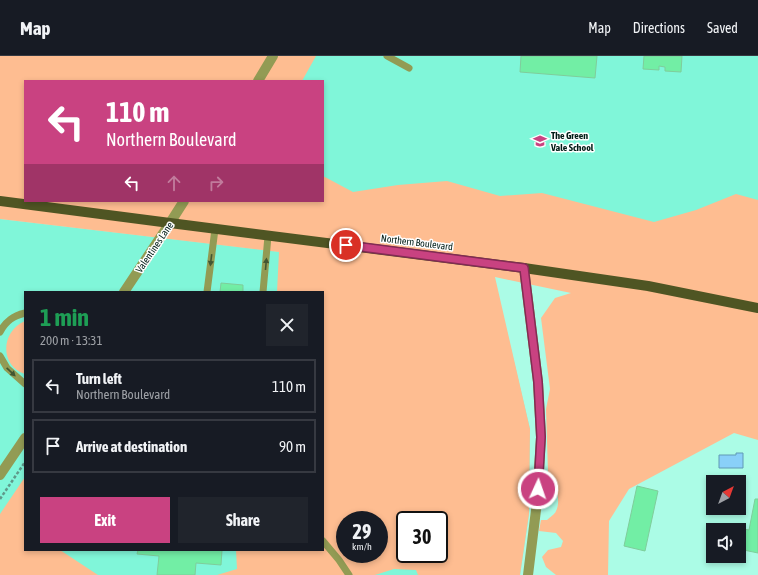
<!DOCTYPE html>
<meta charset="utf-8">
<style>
body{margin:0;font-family:"Asap Condensed",sans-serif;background:#20242c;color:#f1f3f6;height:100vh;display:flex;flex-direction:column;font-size:15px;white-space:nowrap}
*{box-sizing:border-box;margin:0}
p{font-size:13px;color:#9ea1a6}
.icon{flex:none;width:22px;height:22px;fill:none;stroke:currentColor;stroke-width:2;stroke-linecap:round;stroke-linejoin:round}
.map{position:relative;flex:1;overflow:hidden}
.sheet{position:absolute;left:24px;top:235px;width:300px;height:260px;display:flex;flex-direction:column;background:#171b24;border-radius:0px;box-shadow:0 2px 6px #0003}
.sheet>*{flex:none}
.hud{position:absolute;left:24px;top:24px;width:300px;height:122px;border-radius:0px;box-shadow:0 2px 6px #0003;background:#c94281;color:#fff;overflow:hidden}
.needle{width:26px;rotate:41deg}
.controls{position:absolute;left:706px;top:419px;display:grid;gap:8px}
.controls a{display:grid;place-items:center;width:40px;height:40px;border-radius:0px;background:#171b24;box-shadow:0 2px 6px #0003;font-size:20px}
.speed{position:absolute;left:336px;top:455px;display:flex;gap:8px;font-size:20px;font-weight:700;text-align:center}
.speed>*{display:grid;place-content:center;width:52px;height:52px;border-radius:50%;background:#171b24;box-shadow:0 2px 6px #0003;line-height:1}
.speed small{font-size:10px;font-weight:400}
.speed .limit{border:2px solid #111;border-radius:6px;background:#fff;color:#111}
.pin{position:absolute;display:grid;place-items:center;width:34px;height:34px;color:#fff;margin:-17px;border:2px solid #fff;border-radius:50%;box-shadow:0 1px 4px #0007}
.me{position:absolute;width:44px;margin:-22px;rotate:3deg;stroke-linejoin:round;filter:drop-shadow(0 0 3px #0008)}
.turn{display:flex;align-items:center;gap:14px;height:84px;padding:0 16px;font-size:18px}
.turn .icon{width:52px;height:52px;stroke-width:2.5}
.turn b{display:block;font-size:28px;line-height:34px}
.lanes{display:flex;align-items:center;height:38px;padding:0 16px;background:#0003;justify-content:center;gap:20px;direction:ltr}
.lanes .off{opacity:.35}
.round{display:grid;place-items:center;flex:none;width:42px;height:42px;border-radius:0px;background:#20242c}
.summary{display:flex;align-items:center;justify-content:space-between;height:68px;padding:0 16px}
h1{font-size:24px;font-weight:700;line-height:30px;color:#1e9e55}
.button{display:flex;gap:8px;margin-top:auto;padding:8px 16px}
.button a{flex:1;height:46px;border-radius:0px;background:#c94281;color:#fff;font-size:16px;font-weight:700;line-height:46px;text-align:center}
.button a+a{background:#20242c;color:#f1f3f6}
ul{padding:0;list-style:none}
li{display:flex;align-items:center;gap:12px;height:54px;margin:0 8px 6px;padding:0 8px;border:2px solid #363941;border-radius:0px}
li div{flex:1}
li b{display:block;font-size:15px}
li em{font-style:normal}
header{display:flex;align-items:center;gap:24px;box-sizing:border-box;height:56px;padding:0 20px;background:#171b24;border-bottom:1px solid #363941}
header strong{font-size:19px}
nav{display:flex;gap:22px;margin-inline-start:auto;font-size:14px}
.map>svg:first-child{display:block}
</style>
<header>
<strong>Map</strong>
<nav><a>Map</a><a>Directions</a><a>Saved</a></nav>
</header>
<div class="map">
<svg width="758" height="519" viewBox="0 0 758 519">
<rect width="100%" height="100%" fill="#abfce6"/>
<path fill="#80f6d9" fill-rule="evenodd" d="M284,0H758V228L323,145V25H270Z
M0,163L494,221L530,373L529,458L520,519H0ZM25,236H323V494H25ZM345,464H379V498H345ZM405,464H439V498H405Z"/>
<path fill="#febd91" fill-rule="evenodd" d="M0,0H316L302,25H25V145H323V120L353,136L398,129L447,125L500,140L542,137L654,166L696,154L736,138L758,144V384L734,377L629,433L609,465L608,519H556L546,511L542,501L548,494L561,491L563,485L556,477L539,475L541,464H547C550,461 555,458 556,455C562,443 554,426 548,417L546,353L550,333L541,262L555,242L571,237L495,221L530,373L529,458L520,519H418L416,514L394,513L375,519H217L237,513L236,494H323V236H277L279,196L0,163ZM345,464H379V498H345ZM405,464H439V498H405Z
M25,265V318C0,310 0,276 25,265Z
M25,421V494H60L98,519H0V458Z"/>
<path fill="#89d0f9" stroke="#609ab5" d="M736,397H743V412H719V399H736Z"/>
<path fill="#72eea5" stroke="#7fcd9b" d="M521,0H597L595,22L520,16Z
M644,0H682L681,16L665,15V11L659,10V14L643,13Z
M221,227L243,229V236H220Z
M637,430L658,435L645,495L624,490Z
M755,443H758V497L739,493V474H715L716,468L749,474Z
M138,494H222L221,509L196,507L195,519H157L159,500L137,498Z"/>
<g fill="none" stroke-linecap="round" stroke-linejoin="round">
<path stroke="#5f998a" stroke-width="2.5" stroke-dasharray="3 2" stroke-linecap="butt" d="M0,443L25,406"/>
<path stroke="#929b54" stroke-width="7" d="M387,0L409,12
M207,236L215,173
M263,236L268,180
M0,276C6,265 13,260 25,257
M0,300L7,312L25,328
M323,485L339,504L349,519"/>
<path stroke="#929b54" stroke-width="10" d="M524,212L538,326L541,381L537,446L528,519
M124,236L170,167
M0,419L25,382"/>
<path stroke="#929b54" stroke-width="10" d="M258,25L273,0
M170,167L184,145"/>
<path stroke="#4f5523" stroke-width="10" d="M0,145L170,167L524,212L648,230L758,252"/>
</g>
<defs><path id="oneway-solid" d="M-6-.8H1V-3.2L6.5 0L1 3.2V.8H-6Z"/></defs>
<g fill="#425632">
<use href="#oneway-solid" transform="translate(211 204) rotate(97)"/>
<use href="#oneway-solid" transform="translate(266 208) rotate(-85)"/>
<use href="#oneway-solid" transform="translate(11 316) rotate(43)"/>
</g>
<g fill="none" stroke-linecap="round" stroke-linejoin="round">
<g stroke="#832b54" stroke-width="10">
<path id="route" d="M346,189L524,212L538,326L541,381L538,433"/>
</g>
<use href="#route" stroke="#c94281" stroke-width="7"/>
</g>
<defs>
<g id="school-bare" transform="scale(1.08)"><path d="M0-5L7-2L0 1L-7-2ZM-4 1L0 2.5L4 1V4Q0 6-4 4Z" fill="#c94281" stroke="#fff" stroke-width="2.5" paint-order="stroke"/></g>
</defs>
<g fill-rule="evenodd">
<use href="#school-bare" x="540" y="85"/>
</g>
<g text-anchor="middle" stroke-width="3" stroke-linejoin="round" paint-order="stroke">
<g font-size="10" font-weight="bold" fill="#001d16" stroke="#fff" text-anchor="start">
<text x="551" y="83">The Green<tspan x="551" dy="12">Vale School</tspan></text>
</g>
<g font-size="10" fill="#001d16" stroke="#fff">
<text transform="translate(417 186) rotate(7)" y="4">Northern Boulevard</text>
<text transform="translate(154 191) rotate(-56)" y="4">Valentines Lane</text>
</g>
</g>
</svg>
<div class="controls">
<a><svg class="needle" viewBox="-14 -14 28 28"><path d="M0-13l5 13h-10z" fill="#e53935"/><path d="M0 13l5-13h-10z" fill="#9ea1a6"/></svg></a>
<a><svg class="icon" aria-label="sound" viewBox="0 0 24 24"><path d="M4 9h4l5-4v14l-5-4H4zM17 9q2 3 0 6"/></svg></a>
</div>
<div class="speed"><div>29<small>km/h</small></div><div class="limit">30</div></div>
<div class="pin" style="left:346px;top:189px;background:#d93025"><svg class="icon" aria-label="arrive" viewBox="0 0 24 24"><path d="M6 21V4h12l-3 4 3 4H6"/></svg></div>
<svg class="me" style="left:538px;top:433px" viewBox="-20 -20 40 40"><circle r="17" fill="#c94281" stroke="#fff" stroke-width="3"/><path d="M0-11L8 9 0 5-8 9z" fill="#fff"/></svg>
<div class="hud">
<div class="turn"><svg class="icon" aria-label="left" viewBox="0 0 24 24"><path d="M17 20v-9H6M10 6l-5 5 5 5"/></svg><div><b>110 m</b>Northern Boulevard</div></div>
<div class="lanes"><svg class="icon" aria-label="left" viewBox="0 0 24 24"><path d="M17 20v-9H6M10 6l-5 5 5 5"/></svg><svg class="icon off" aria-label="ahead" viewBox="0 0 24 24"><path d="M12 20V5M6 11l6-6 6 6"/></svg><svg class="icon off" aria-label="right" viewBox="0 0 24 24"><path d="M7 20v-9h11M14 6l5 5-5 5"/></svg></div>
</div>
<section class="sheet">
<div class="summary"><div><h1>1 min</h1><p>200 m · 13:31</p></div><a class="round"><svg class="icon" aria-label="close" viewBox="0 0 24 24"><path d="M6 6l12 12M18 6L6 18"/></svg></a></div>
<ul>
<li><svg class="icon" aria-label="left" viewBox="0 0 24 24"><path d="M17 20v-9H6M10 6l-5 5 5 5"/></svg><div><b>Turn left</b><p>Northern Boulevard</p></div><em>110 m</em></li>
<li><svg class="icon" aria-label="arrive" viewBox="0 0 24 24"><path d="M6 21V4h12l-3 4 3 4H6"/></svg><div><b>Arrive at destination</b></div><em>90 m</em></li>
</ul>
<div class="button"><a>Exit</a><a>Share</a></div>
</section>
</div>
